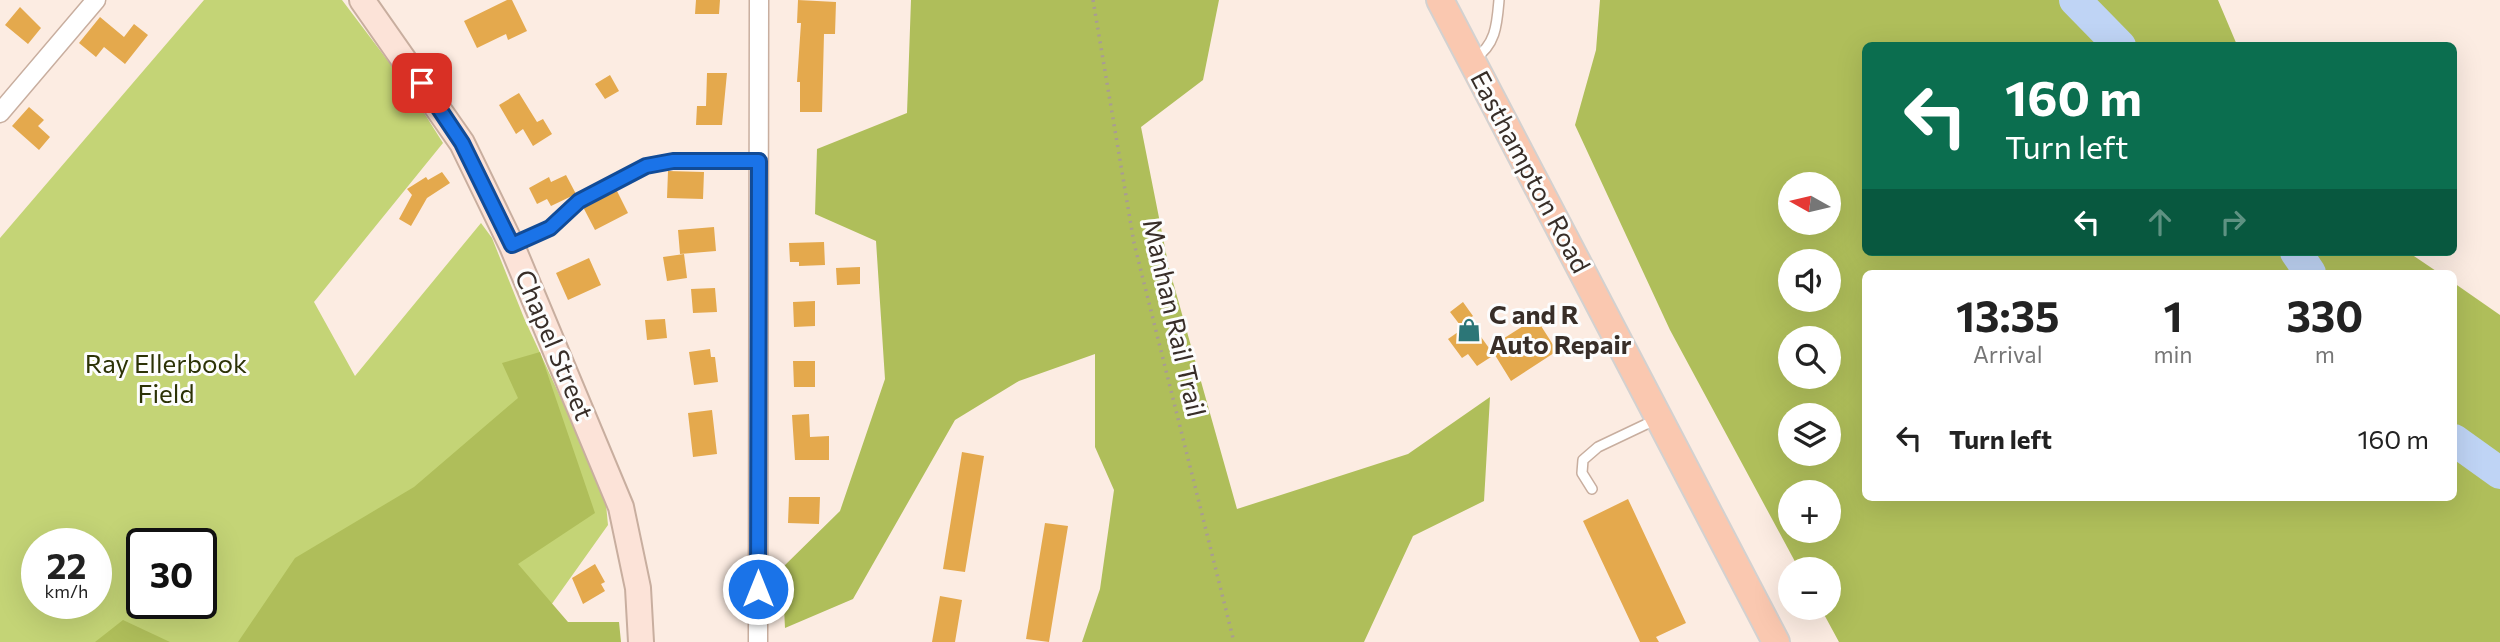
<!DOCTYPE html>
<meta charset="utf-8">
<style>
body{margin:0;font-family:Commissioner,sans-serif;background:#f2f2f2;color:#222;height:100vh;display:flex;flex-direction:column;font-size:26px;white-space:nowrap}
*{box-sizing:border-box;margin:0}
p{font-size:23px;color:#767676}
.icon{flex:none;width:38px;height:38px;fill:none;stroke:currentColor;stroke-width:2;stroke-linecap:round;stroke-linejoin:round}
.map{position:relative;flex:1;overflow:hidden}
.sheet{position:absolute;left:1862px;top:270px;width:595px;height:231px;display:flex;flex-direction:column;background:#fff;border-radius:10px;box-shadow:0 7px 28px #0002}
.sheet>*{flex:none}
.top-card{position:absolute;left:1862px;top:42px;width:595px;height:214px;border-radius:10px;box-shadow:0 7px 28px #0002;background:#0b6e4f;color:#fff;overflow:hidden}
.needle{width:46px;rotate:278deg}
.fabs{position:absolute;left:1778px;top:172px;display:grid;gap:14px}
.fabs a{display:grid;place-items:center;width:63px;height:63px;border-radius:50%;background:#fff;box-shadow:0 7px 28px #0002;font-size:35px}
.speed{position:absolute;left:21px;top:528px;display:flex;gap:14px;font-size:35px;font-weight:700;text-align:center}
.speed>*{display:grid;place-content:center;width:91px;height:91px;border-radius:50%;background:#fff;box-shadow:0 7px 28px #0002;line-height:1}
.speed small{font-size:18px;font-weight:400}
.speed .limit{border:4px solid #111;border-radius:10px;background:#fff;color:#111}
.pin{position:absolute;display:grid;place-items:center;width:60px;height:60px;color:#fff;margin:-30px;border-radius:14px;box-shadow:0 4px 10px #0006}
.me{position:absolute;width:77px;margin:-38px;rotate:0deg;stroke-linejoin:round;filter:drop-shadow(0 0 5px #0008)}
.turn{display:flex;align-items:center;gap:24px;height:147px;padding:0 28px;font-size:32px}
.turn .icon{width:91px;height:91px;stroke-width:2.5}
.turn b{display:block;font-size:49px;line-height:60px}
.lanes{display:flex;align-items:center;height:66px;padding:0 28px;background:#0003;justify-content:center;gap:35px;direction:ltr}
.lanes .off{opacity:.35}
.eta{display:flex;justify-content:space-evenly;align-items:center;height:119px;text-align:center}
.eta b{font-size:42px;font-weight:700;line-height:49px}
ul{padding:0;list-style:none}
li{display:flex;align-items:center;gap:21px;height:98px;padding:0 28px}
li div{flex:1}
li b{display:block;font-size:26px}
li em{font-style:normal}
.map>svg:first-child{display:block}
</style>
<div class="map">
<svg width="2500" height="642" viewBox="0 0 2500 642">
<rect width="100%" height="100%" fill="#fcece2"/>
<path fill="#c4d476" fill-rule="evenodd" d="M204,0H342L407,86L443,143L314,302L355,376L481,223L492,238L524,318L605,494L608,525L539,622L515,642H0V238ZM37,544H96V604H37ZM142,544H201V604H142Z"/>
<path fill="#afbe5a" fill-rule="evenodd" d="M911,0H1219L1203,80L1141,127L1169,268L1237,509L1408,454L1490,397L1484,501L1413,536L1364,642H1082L1100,589L1114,490L1095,447V354L1019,381L955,420L853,599L785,628L782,568L840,511L885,379L876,241L815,214L817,149L907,113Z
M1600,0H2218L2237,45L1866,46V252H2408L2439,273H1866V497H2454V283L2500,315V642H1839L1820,607H1829V569H1799L1670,330L1575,125L1596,50ZM1790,184H1829V222H1790ZM1790,261H1829V299H1790ZM1790,338H1829V376H1790ZM1790,415H1829V453H1790ZM1790,492H1829V530H1790Z
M540,352L595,513L518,564L568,622H619L621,642H238L295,558L414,487L518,398L502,363Z
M123,620L170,642H95Z"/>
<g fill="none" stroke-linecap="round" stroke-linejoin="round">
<path stroke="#bfd4f5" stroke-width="32" d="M2075,0L2120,46
M2296,252L2310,273
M2454,440L2500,473"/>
</g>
<path fill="#e4a94d" d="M507,0H512L527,31L508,40L506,34L477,48L464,21Z
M696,0H720L719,14H695Z
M798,0L836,2L835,34H824L822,112H800V82H797L801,23H797Z
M20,7L41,28L28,44L5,25Z
M100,17L124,37L134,24L148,35L125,64L104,47L96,57L79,43Z
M707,73H727L722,125H696L697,106H706Z
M610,75L619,91L605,99L595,84Z
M519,93L537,122L543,119L552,134L533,146L523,129L516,134L499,105Z
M29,107L44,120L38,126L50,137L39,150L12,126Z
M668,171L704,172L703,199L667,198Z
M442,172L450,183L427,198L411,226L399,219L412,195L407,189L426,177L428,180Z
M566,175L576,194L551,206L547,199L537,204L529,188L549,177L551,182Z
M616,189L628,213L595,230L583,207Z
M714,227L716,251L680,254L678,230Z
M824,242L825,265L799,266V262H790L789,243Z
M684,254L687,278L667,281L663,257Z
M589,258L601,285L568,300L556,273Z
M860,267V284L837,285L836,268Z
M715,288L717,312L693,313L691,289Z
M815,301V326L794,327L793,302Z
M1463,302L1473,316L1460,325L1450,312Z
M1536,318L1557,351L1511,381L1490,347Z
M665,319L667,338L647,340L645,320Z
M1471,323L1494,355L1477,366L1468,354L1462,358L1448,339Z
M710,349L711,357H715L718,382L694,385L689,352Z
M793,361H815V387H794Z
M712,410L717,454L693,457L688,413Z
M809,414L810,437L829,436V460H795L792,415Z
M962,452L984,456L965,572L943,569Z
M789,497H820L819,524L788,523Z
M1628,499L1686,623L1656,637L1659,642H1640L1583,521Z
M1045,523L1068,526L1049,642L1026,639Z
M595,564L605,582L601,584L605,591L583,604L572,578Z
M940,596L962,600L955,642H932Z"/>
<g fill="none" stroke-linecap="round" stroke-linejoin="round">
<g stroke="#c8ae9f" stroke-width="12">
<path id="lane" d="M1474,59C1496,45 1497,24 1499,0
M514,244L550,227L579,201L646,166L673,161H759
M1592,489L1582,473L1583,460L1598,447L1657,419"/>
</g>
<g stroke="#c8ae9f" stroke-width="21">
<path id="street" d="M0,113L96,0
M758,642L759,0"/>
</g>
<g stroke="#c8ae9f" stroke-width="28">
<path id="secondary" d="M362,0L462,143L512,246L621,507L638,588L641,642"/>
</g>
<g stroke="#d3d1d0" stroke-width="30">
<path id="primary" d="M1440,0L1776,642"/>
</g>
<path stroke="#a99c93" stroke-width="3.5" stroke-dasharray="2 5" stroke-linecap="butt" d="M1093,0L1134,243L1234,642"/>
<use href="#lane" stroke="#fff" stroke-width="9"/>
<use href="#street" stroke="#fff" stroke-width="18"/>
<use href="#secondary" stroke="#fce3d8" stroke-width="24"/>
<use href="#primary" stroke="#fac8b0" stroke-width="26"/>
</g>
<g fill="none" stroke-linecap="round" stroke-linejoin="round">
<g stroke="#114b97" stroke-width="18">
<path id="route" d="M422,83L462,143L512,245L550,228L579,201L646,166L673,161H759L758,589"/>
</g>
<use href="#route" stroke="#1a73e8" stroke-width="12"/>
</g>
<defs>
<g id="shop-bare" transform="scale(1.89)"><path d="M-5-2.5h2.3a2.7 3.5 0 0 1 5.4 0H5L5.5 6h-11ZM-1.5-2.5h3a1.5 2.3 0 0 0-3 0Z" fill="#2c7677" stroke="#fdfdfd" stroke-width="2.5" paint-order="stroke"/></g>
</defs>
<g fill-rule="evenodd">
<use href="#shop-bare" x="1469" y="330"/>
</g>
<g text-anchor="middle" stroke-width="6" stroke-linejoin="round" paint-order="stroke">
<g font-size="26" fill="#382e28" stroke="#fdfdfd">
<text transform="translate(1530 172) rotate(62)" y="9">Easthampton Road</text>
<text transform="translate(1174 318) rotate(77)" y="9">Manhan Rail Trail</text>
<text transform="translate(554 345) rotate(67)" y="9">Chapel Street</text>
</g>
<g font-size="26" font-weight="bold" fill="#382e28" stroke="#fdfdfd" text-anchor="start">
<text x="1489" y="324">C and R<tspan x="1489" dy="30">Auto Repair</tspan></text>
</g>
<g font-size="26" fill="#2c3206" stroke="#fdfdfd">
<text x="166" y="373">Ray Ellerbook<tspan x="166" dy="30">Field</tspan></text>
</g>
</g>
</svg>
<div class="fabs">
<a><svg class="needle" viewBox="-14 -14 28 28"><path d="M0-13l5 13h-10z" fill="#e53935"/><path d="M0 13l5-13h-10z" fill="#767676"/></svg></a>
<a><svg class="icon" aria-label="sound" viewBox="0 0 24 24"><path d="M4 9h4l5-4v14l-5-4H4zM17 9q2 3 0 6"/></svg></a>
<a><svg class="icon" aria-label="search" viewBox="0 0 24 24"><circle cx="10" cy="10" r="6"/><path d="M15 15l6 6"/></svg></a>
<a><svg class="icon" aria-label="layers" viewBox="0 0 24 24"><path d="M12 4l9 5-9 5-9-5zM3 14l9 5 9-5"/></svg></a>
<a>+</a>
<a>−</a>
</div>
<div class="speed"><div>22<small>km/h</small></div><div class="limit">30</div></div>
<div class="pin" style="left:422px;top:83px;background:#d93025"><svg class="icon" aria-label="arrive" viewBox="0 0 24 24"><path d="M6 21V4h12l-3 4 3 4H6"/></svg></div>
<svg class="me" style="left:758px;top:589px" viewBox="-20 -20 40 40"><circle r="17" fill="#1a73e8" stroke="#fff" stroke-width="3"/><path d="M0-11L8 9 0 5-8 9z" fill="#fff"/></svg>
<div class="top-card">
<div class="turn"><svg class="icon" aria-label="left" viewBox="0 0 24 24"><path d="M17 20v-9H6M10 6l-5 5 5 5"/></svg><div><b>160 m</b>Turn left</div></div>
<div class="lanes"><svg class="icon" aria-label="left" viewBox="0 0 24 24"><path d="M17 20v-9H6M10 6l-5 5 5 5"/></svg><svg class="icon off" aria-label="ahead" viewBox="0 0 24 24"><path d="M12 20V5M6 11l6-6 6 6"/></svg><svg class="icon off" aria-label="right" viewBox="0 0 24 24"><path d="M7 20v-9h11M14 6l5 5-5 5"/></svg></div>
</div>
<section class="sheet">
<div class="eta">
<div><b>13:35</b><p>Arrival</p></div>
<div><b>1</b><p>min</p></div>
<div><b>330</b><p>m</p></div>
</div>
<ul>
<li><svg class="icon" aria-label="left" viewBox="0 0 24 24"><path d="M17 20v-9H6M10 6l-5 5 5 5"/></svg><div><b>Turn left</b></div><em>160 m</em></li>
</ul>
</section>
</div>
